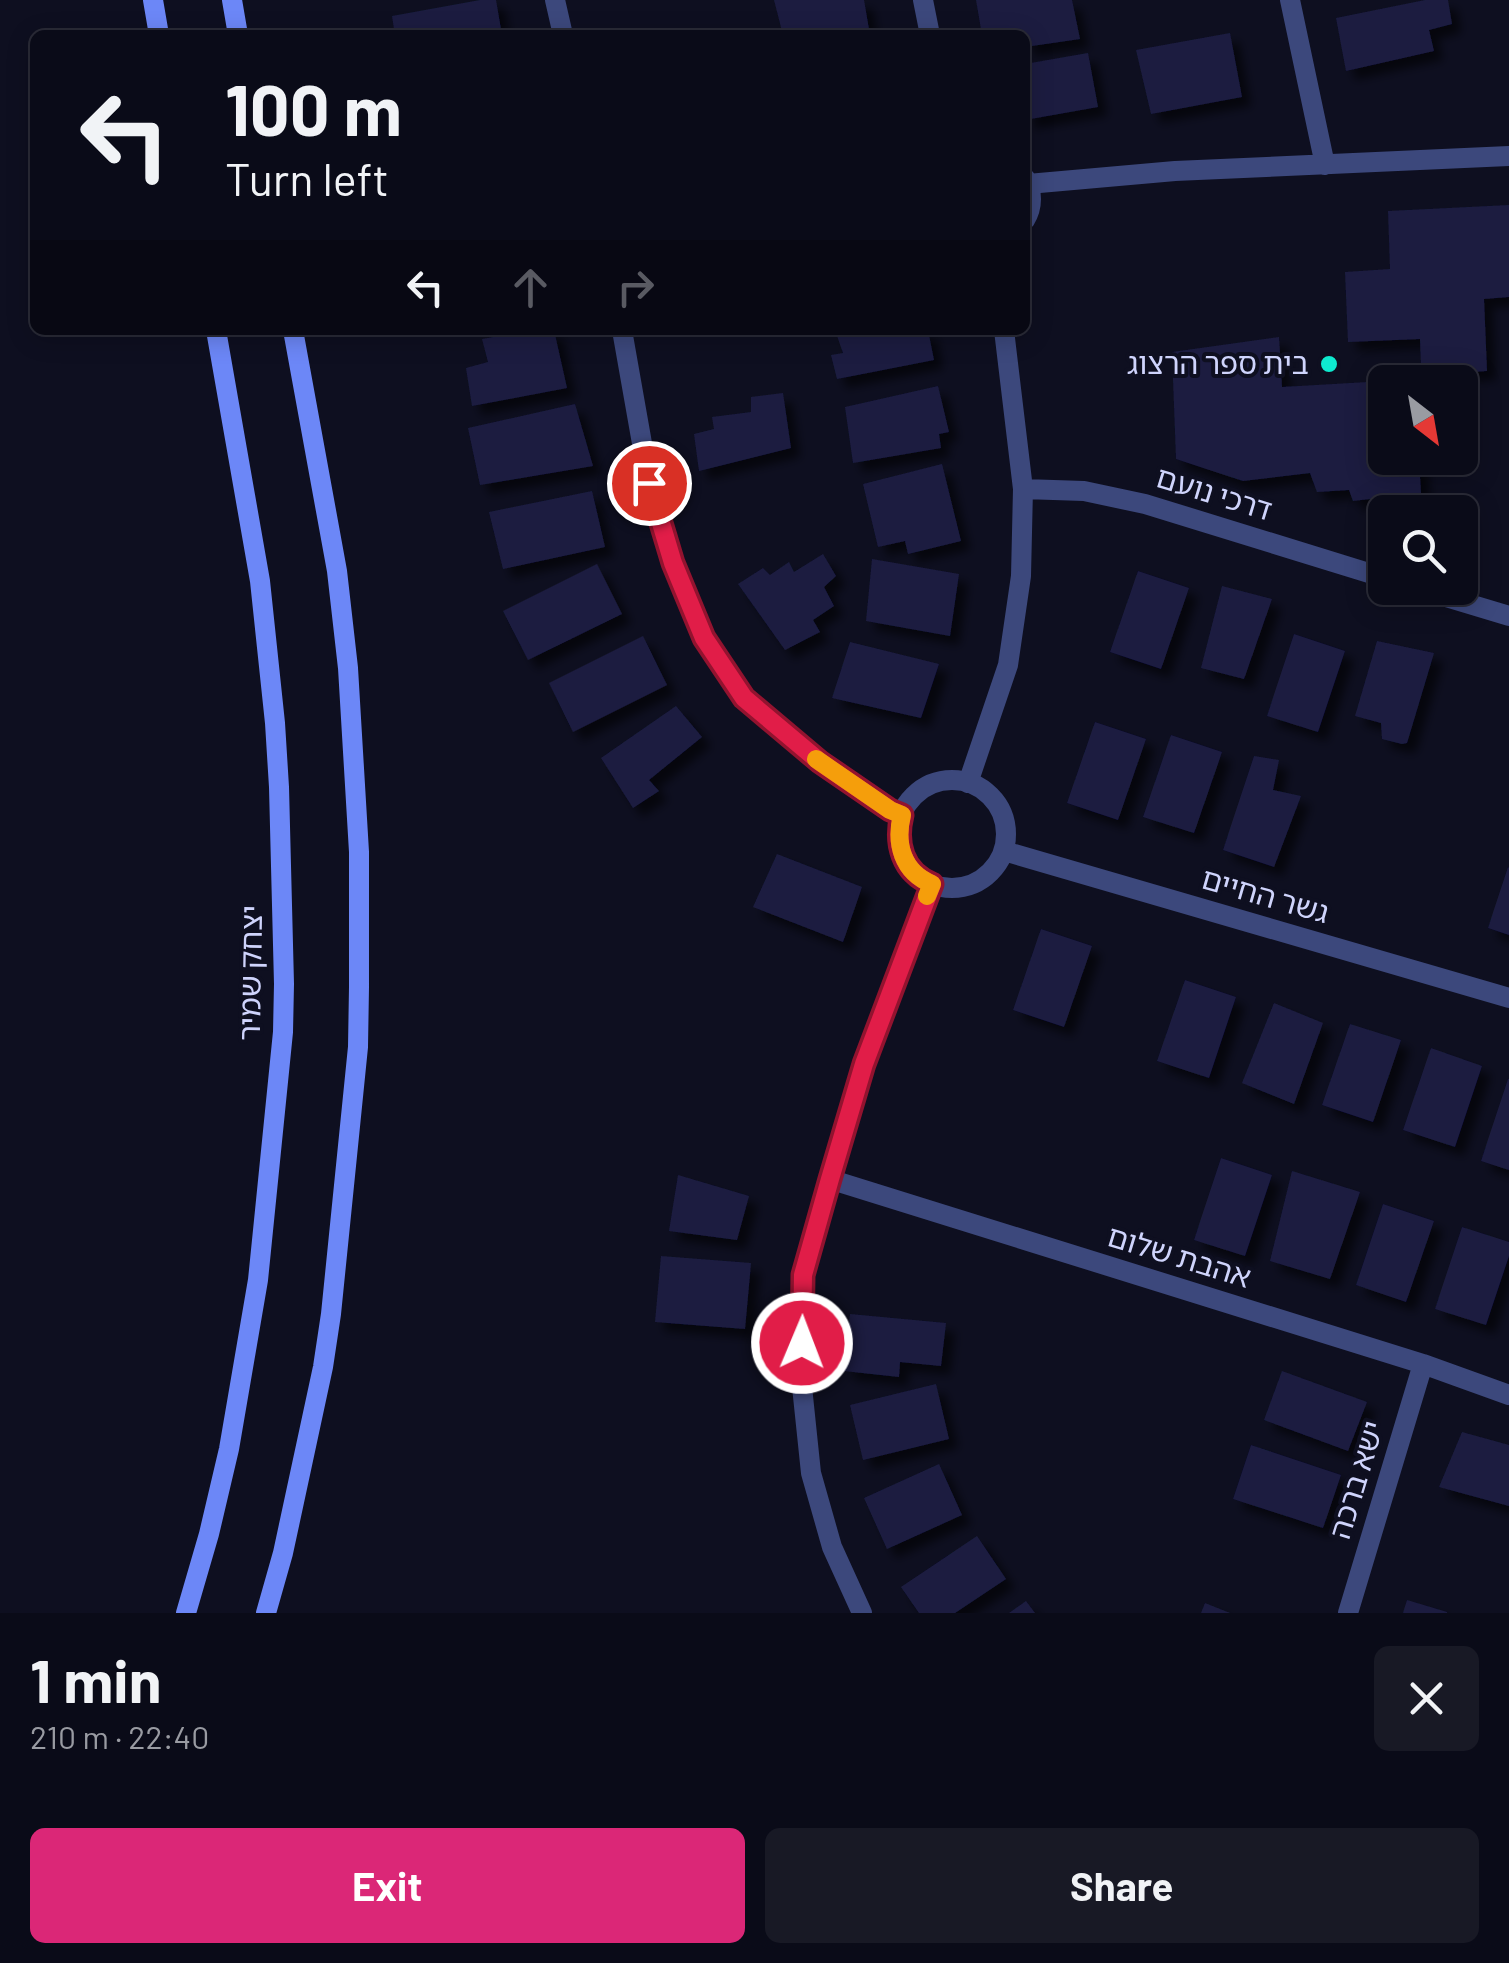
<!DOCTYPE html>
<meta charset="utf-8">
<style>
body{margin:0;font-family:Barlow,"Noto Sans Hebrew",sans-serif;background:#181925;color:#f1f3f6;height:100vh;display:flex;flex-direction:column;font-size:38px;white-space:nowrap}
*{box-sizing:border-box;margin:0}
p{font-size:32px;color:#999ba2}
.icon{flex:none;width:55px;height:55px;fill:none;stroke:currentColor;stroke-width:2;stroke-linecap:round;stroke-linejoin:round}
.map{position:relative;height:1613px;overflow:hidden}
.details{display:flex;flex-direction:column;background:#0a0b18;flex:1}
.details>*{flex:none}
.guide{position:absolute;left:30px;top:30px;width:1000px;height:305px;border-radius:15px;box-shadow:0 5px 25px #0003,0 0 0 2px #2a2b37;background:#0a0b18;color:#f1f3f6;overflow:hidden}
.needle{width:65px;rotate:149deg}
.controls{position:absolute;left:1368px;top:365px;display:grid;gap:20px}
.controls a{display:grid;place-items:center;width:110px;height:110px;border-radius:15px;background:#0a0b18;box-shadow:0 5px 25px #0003,0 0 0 2px #2a2b37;font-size:50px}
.pin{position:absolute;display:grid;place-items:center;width:85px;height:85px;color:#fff;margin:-42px;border:5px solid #fff;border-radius:50%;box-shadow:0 2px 10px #0007}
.me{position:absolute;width:110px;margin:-55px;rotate:1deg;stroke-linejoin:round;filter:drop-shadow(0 0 8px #0008)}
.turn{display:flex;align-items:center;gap:35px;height:210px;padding:0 30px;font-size:45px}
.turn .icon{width:130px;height:130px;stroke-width:2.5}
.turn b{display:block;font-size:70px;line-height:85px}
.lanes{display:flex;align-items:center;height:95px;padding:0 30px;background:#0003;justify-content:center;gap:50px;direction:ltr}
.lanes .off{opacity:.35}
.round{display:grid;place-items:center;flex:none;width:105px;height:105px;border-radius:15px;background:#181925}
.headline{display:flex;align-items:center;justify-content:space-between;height:170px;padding:0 30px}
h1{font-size:60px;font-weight:700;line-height:75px}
.cta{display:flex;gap:20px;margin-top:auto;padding:20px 30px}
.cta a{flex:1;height:115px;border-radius:15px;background:#db2777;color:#fff;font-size:40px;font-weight:700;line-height:115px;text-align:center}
.cta a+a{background:#181925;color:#f1f3f6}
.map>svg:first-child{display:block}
</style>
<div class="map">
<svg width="1509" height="1613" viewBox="0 0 1509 1613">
<defs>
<filter id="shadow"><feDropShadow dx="9" dy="9" stdDeviation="5" flood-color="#0009"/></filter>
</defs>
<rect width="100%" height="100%" fill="#0e0f20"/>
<path fill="#1b1c40" filter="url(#shadow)" d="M480,0H496L502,35H395L392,16Z
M774,0H864L870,35H783Z
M976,0H1072L1080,39L1025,47V35H982Z
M1425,0H1448L1452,24L1429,30L1434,51L1346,71L1336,18Z
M1230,33L1242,97L1151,114L1136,50Z
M1088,53L1098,107L1025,120V64Z
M1509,205V297L1484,299L1487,371L1443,374L1444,382H1393V368L1421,366L1420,339L1348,342L1345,272L1390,269L1388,211Z
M533,330H554L567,388L472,406L466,368L488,362L482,339Z
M835,330H928L934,360L837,379L831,355L843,353Z
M1279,337L1282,387L1385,381V458H1419L1421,493L1353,501L1349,490L1317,492L1310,473L1243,481L1176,459L1172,352Z
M938,386L949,432L939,434L941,448L853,463L845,407Z
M783,393L791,448L699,471L694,434L714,429L712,417L751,412V397Z
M575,404L593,466L480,485L468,428Z
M942,464L961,541L908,554L905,541L878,547L863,484Z
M592,491L605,547L503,569L489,512Z
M823,554L836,576L824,587L834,606L813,620L820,632L785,650L738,584L763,568L770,575L789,562L794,572Z
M872,559L959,574L950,636L866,621Z
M597,564L622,614L528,660L503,611Z
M1138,571L1189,588L1161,669L1110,652Z
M1222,586L1272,599L1244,679L1201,668Z
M1294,634L1345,651L1318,732L1267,716Z
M643,636L667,685L573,732L549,683Z
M1377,641L1434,653L1407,743L1402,744L1382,739L1381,723L1355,716Z
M850,642L939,664L921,718L832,698Z
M676,706L702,737L649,780L659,791L633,808L601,758Z
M1095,722L1146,739L1118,820L1067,803Z
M1171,735L1222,752L1194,833L1143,817Z
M1254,756L1279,760L1273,790L1301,796L1274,867L1223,850Z
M777,854L862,887L843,942L753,907Z
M1508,867L1509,868V935L1488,928Z
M1041,929L1092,946L1064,1027L1013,1010Z
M1185,980L1236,997L1209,1078L1157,1061Z
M1274,1003L1323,1023L1294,1104L1242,1083Z
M1350,1024L1401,1040L1373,1122L1322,1105Z
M1431,1048L1482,1066L1455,1147L1403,1130Z
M1508,1079H1509V1170L1481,1161Z
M1221,1158L1272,1175L1245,1256L1194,1240Z
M1292,1171L1360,1192L1330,1279L1270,1261Z
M678,1175L749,1196L737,1240L669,1231Z
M1383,1204L1434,1221L1406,1302L1356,1285Z
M1462,1227L1509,1242V1256L1486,1325L1435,1309Z
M661,1256L751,1263L745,1329L655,1322Z
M850,1314L946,1323L941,1366L900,1362L899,1377L844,1371Z
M1282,1371L1367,1402L1348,1451L1264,1420Z
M936,1384L949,1439L863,1460L850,1405Z
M1462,1432L1509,1445V1506L1439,1487Z
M1251,1445L1341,1475L1323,1528L1233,1499Z
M939,1464L962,1515L887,1549L864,1498Z
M977,1536L1006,1579L955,1613H919L901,1587Z
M1407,1600L1447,1612V1613H1403Z
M1026,1601L1035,1613H1009Z
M1205,1603L1230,1613H1201Z"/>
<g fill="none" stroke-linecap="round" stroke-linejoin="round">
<path stroke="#3c487c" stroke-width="20" d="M555,0L563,35
M923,0L930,35
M1290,0L1325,165
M1025,178C1033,191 1033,207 1025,220
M1028,184L1175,171L1509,156
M622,330L649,483L673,563L704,638L745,698L821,763L890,810L902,815
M1023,489L1084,491L1145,504L1385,578
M1416,588L1509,616
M898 834a54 54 0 1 1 108 0a54 54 0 1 1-108 0Z
M968,783L1008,665L1021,576L1023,489L1004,330
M1004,851L1509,998
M829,1179L1423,1364L1509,1395
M862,1613L832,1547L811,1473L801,1377L803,1275L864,1064L932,884
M1348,1613L1423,1364"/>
<path stroke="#6c87f7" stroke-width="20" d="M153,0L159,35
M232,0L238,35
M186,1613L209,1534L229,1449L258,1280L283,1032L284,984L279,787L275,723L260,581L216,330
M266,1613L283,1553L323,1367L331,1314L358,1047L359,987V852L348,668L337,571L293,330"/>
</g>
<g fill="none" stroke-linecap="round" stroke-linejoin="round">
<g stroke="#92132f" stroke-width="25">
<path id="route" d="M649,483L673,563L704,638L744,698L820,762L890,810L902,815C895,843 902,872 932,884L864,1064L830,1179L803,1275L802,1343"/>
</g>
<use href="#route" stroke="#e11d48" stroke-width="18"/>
<path stroke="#f59e0b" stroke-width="18" d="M816,759L890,810L902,815C895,843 902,872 932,884L927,896"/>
</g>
<circle fill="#0eeacf" stroke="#0e0f20" stroke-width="4" cx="1329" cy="364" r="10"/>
<g text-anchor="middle" stroke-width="8" stroke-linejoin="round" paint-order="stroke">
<g font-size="30" fill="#cfd4fc" stroke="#0e0f20" text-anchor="end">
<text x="1309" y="374">בית ספר הרצוג</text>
</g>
<g font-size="30" fill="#cfd4fc" stroke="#0e0f20">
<text transform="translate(1214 494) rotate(17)" y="10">דרכי נועם</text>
<text transform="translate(1265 896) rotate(16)" y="10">גשר החיים</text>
<text transform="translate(251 973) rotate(-89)" y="10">יצחק שמיר</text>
<text transform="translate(1179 1257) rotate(17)" y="10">אהבת שלום</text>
<text transform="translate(1357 1480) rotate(-73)" y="10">ישא ברכה</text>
</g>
</g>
</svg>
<div class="controls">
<a><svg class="needle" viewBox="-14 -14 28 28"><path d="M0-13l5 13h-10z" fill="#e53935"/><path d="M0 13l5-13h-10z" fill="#999ba2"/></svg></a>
<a><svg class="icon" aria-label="search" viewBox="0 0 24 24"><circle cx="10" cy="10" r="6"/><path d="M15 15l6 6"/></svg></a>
</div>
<div class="pin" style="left:649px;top:483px;background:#d93025"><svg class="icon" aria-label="arrive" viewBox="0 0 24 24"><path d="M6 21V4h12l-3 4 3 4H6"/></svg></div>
<svg class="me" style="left:802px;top:1343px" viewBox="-20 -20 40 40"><circle r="17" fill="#e11d48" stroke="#fff" stroke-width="3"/><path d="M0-11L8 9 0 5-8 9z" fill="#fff"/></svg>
<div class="guide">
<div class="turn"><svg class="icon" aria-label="left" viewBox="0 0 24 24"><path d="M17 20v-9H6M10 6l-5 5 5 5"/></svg><div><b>100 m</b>Turn left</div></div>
<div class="lanes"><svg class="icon" aria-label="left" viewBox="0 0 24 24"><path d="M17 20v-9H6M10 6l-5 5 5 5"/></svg><svg class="icon off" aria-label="ahead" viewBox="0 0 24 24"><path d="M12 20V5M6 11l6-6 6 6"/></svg><svg class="icon off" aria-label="right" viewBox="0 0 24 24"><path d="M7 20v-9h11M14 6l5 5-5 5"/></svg></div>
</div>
</div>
<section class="details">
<div class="headline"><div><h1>1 min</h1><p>210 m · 22:40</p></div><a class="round"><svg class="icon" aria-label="close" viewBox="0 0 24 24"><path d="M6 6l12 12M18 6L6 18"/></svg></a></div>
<div class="cta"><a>Exit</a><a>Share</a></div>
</section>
